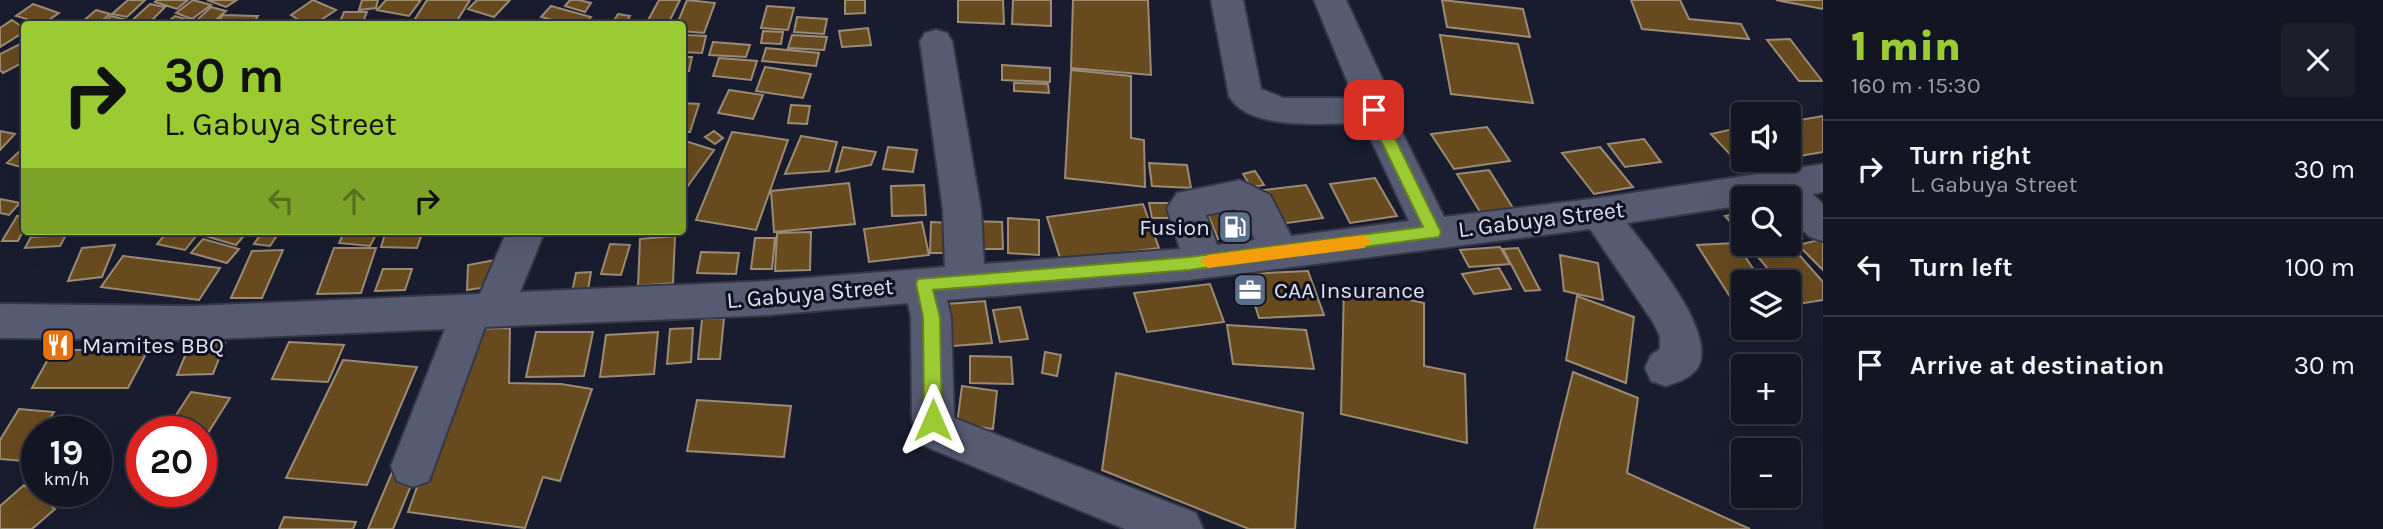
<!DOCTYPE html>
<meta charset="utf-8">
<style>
body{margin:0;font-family:Karla,sans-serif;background:#1c1e2a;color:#f1f3f6;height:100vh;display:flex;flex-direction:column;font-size:26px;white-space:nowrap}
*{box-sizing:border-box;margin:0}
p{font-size:23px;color:#9d9fa5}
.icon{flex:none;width:38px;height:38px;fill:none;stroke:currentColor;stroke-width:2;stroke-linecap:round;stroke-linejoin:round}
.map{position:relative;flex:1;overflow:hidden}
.side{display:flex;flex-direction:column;background:#131522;width:560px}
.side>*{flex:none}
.banner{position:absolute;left:21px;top:21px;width:665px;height:214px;border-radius:7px;box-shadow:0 7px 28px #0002,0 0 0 2px #323440;background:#9bcb33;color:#111;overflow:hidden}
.buttons{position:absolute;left:1731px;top:102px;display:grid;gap:14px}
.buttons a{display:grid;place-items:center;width:70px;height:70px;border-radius:7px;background:#131522;box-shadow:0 7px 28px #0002,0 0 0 2px #323440;font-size:35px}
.speed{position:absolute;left:21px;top:416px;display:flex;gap:14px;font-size:35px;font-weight:700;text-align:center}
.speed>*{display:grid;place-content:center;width:91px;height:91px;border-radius:50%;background:#131522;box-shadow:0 7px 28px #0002,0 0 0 2px #323440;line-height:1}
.speed small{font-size:18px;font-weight:400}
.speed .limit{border:10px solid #d22;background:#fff;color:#111}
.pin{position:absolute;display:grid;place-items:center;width:60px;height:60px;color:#fff;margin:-30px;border-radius:14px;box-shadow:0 4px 10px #0006}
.me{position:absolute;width:77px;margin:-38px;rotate:0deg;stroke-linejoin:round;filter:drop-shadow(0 0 5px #0008)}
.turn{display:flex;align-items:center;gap:24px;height:147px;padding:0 28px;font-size:32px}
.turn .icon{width:91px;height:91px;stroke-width:2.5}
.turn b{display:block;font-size:49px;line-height:60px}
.lanes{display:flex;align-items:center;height:66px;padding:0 28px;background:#0003;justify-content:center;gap:35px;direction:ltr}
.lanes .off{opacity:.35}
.round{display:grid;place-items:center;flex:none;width:74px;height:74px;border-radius:7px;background:#1c1e2a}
.headline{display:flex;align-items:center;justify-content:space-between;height:119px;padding:0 28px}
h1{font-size:42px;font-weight:800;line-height:52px;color:#9bcb33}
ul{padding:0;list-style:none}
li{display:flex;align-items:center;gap:21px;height:98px;padding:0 28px;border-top:2px solid #323440}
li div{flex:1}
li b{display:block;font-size:26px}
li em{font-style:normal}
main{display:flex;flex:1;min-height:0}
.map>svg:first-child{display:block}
</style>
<main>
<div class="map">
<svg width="1823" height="529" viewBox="0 0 1823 529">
<rect width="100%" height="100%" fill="#191c2e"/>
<path fill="#684a1f" stroke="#9b8b75" stroke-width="2" d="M128,0H145L127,17L112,14Z
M157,0H188L177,9L155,2Z
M193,0L211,5L192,19L176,13Z
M207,0H237L226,7Z
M313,0L336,10L315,24H305L291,15Z
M362,0H378L376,8L359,10Z
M386,0H421L409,16L377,10Z
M427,0H470L455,24L413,22Z
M477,0H510L494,17L468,9Z
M570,0H579L591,3L585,12L565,6Z
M659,0H680L668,24H646Z
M687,0L715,3L704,33L682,31V24H677Z
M845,0H865V13L845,14Z
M958,0H1003L1004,24L958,22Z
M1013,0H1051V26L1012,24Z
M1073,0H1148L1151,75L1071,68Z
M1442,0L1523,9L1530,37L1447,27Z
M1631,0H1680L1689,19L1741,24L1749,39L1642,29Z
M1776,0H1823V9Z
M33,4L59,13L43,24L16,16Z
M150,4L165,7L148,24H128Z
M551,6L591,17L585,24H568L541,17Z
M767,6L794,8L788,30L761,28Z
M211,7L226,11L211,24L166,23L175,16L195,22Z
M96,10L110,14L98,24L81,23Z
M344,12H367L362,24H339Z
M618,14L630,16L625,24H612Z
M223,15L258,16L253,24H216Z
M111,16L127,20L123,24H102Z
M797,17L827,19L824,34L794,32Z
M12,20L24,28V32L0,47V28Z
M868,28L871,45L842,47L839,31Z
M763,31L783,32L781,44L761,43Z
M685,35L706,36L702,53L682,52Z
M792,35L827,37L824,50L788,48Z
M1440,35L1518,44L1533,103L1451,94Z
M1790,39L1822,81H1799L1767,40Z
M24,42V62L3,73L0,70V54Z
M713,42L750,45L746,57L709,55Z
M766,48L819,53L816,66L762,61Z
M682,57H692L689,71H682Z
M719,58L757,61L751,80L713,76Z
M1002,65L1050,68V82L1002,80Z
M765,67L811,74L803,98L756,91Z
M1071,70L1131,76V138L1144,140L1145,187L1065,178Z
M1014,83L1048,84L1049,93L1014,91Z
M729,90L763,95L753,119L718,113Z
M682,103L699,104L690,132H682Z
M791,105L810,106L807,124L788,123Z
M1823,116V152L1788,158V122Z
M1487,127L1510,161L1454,169L1431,134Z
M1742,127L1743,159L1770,160L1740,165L1711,134Z
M0,131L15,134L0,150Z
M714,131L723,138L715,144L705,137Z
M732,132L788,140L756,230L696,220Z
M801,136L837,142L829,171L785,174Z
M1644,139L1661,162L1625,167L1608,144Z
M682,140L714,150L682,194Z
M24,147V168L7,163Z
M843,147L876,152L871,165L836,172Z
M888,147L917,150L913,172L883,169Z
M1600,147L1633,187L1594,194L1562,153Z
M1149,163L1187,165L1191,188L1152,186Z
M1489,170L1513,208L1480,212L1457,174Z
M1255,171L1264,185L1251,187L1243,174Z
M1375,178L1397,216L1350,223L1330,184Z
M849,183L855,224L774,232L771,191Z
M924,185L926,215L892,216L891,186Z
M1306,185L1323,218L1280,224L1264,190Z
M0,199L20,203L9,215L0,213Z
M1149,203H1168L1171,218H1152Z
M1143,204L1159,248L1061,261L1047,217Z
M1246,204L1259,233L1218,239L1206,209Z
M1743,212V236L1725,216Z
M17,216H24V229L18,241H2Z
M1008,218L1039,220V255L1008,253Z
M969,221L1002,222L1003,249H970Z
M922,222L929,255L869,262L864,229Z
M931,222L952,223L953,253H930Z
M1788,224L1802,238L1788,241Z
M168,231H200L185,250L157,244Z
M206,231H248L236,245L202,235Z
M263,231H280L270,246L254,244Z
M345,231H378L370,246L339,243Z
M386,231H423L417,248L381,247Z
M811,232L810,270L775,271L777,233Z
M66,235L60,246L25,248L31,237Z
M675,236L673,283L638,286L640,239Z
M755,238H775L772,269H751Z
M203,239L239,249L227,263L191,253Z
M1823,239V270L1798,245Z
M1736,243L1762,282H1743V317L1697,245Z
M610,244L630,245L621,275L601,274Z
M115,245L102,277L68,281L82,248Z
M1500,247L1510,264L1469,267L1460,250Z
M334,248H376L361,293L317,294Z
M1518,248L1540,290L1525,291L1503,249Z
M1794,249L1823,282V300L1798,304L1788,293V282H1779L1757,256Z
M283,250L262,298H231L252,251Z
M701,252L739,253L736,274L697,273Z
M1560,255L1598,263L1603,300L1564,291Z
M123,256L220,268L199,300L101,287Z
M495,260L494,286L467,290L468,265Z
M1499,268L1511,289L1474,294L1462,274Z
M383,269H412L405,290L375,291Z
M1308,271L1324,315L1259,318L1245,274Z
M591,272L586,301L570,302L576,273Z
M1210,284L1224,322L1147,332L1134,293Z
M1344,286L1424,303V366L1465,374L1467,443L1341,414Z
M1577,296L1634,317L1626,383L1566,360Z
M985,301L992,343L953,346L947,304Z
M1020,307L1028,339L1000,342L993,310Z
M724,318L720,359H698L702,319Z
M1788,322L1797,334L1755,336L1750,327H1788Z
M1227,325L1306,330L1314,369L1233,364Z
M510,328L509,383L561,384L592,389L560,481L543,477L525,528L408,512L474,329Z
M693,328L691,362L667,364L670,329Z
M536,332H593L584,376L526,377Z
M658,332L654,374L600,377L606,335Z
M289,342L344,345L328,382L272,379Z
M225,343L213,374L177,375L190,344Z
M53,350H148L128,388H32Z
M1045,352L1061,355L1057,376L1042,373Z
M970,356L1011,357L1013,384L970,383Z
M343,360L417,367L367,485L286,478Z
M1573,372L1638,398L1627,473L1750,529H1534Z
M1116,373L1303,413L1295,529H1249L1102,470Z
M962,386L997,391L993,429L957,424Z
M191,392L230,398L201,444V432H165Z
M697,400L791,406L784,457L687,451Z
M19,409L54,412L41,432H37V440L24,461L0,459V440Z
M393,470L417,471L393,529H368Z
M24,485L55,509L32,529H0V506Z
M284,517L356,522L353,529H279Z"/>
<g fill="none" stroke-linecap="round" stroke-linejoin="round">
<g stroke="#353646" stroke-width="4">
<path id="minor" d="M1211,0H1243L1261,89L1284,98H1354L1314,0H1346L1386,87L1391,110L1444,217L1599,198L1823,164V192L1812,194L1823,204V241L1810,237L1788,217V198H1743V205L1627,223C1647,250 1724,339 1695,371C1688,379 1676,383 1666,386L1651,381L1645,368L1651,355L1660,349V336L1653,322L1590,229L1189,280L947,300L951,317L954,418L1196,513L1203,529H1125L922,445L912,420L911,317L908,303L768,315L485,327L429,481L413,487L397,481L391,466L445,329L193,340L0,338V304L193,306L480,294L507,231H545L520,292L768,281L945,267L943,210L920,41L925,33L936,30L947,33L952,41L981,210L984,264L1180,249L1167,208L1177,193L1240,180L1270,195L1291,236L1409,221L1363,123C1327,123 1249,132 1229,96ZM1235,209L1243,215L1255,240L1217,245L1206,215Z"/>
</g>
<use href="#minor" fill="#575b72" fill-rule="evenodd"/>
</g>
<path fill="#9bcb33" stroke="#658421" stroke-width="2" d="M1374,105L1381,110L1441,232L1439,237L1189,270L933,290L940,317L942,420L939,426L933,428L927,426L924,420L923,317L916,284L918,279L1189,257L1423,227L1366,110Z"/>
<path fill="#f59e0b" d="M1364,235L1371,241L1364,248L1208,268L1200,261L1208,255Z"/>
<defs>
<g id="fuel-square" transform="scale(1.75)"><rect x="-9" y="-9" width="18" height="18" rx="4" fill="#5c6f8a" stroke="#101224"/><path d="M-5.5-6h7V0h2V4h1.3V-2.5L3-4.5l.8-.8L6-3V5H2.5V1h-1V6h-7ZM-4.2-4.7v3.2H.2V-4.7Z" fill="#fff"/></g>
<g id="office-square" transform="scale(1.75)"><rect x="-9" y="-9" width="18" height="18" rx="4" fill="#5c6f8a" stroke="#101224"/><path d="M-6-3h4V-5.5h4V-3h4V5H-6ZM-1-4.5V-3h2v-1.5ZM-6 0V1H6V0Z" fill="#fff"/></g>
<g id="restaurant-square" transform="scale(1.75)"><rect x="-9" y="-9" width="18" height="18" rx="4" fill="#e8710a" stroke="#101224"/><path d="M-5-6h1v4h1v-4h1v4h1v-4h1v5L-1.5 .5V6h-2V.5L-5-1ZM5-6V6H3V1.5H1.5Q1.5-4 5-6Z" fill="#fff"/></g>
</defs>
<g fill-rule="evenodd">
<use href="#fuel-square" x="1235" y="227"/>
<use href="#office-square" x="1250" y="290"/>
<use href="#restaurant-square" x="58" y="345"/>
</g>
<g text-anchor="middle" stroke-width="6" stroke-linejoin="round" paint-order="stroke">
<g font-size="23" fill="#dfe2ef" stroke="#101224">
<text transform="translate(1541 219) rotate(-7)" y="8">L. Gabuya Street</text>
<text transform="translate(810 293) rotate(-5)" y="8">L. Gabuya Street</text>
</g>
<g font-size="23" fill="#dfe2ef" stroke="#101224" text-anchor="start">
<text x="1210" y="235" text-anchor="end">Fusion</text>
<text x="1274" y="298">CAA Insurance</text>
<text x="82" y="353">Mamites BBQ</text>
</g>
</g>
</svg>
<div class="buttons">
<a><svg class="icon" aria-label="sound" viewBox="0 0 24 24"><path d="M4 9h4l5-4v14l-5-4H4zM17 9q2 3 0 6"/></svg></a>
<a><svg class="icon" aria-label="search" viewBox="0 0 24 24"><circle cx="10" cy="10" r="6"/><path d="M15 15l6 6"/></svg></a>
<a><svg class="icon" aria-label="layers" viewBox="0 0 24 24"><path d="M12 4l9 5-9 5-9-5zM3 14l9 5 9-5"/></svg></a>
<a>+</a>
<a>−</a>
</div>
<div class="speed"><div>19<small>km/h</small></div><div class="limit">20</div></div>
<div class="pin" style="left:1374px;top:110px;background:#d93025"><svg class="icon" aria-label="arrive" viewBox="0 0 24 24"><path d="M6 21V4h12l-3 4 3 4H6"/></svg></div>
<svg class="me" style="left:933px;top:420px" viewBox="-20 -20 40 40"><path d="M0-17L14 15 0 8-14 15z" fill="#9bcb33" stroke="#fff" stroke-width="4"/></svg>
<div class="banner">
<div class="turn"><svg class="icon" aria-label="right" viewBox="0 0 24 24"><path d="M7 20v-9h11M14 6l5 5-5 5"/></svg><div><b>30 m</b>L. Gabuya Street</div></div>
<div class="lanes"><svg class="icon off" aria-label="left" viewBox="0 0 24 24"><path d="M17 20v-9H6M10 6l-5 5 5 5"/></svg><svg class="icon off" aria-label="ahead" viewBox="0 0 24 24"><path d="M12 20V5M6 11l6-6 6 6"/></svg><svg class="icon" aria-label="right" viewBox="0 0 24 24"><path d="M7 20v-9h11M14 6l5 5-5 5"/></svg></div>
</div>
</div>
<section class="side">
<div class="headline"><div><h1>1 min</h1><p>160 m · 15:30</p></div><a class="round"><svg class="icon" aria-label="close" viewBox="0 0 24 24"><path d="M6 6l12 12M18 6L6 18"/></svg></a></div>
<ul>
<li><svg class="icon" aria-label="right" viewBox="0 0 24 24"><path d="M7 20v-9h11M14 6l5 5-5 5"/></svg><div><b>Turn right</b><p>L. Gabuya Street</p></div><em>30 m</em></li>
<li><svg class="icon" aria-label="left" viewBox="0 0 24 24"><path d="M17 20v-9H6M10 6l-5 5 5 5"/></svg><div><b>Turn left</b></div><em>100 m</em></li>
<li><svg class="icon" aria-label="arrive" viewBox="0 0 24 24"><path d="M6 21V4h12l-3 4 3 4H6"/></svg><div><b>Arrive at destination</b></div><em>30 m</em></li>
</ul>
</section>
</main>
